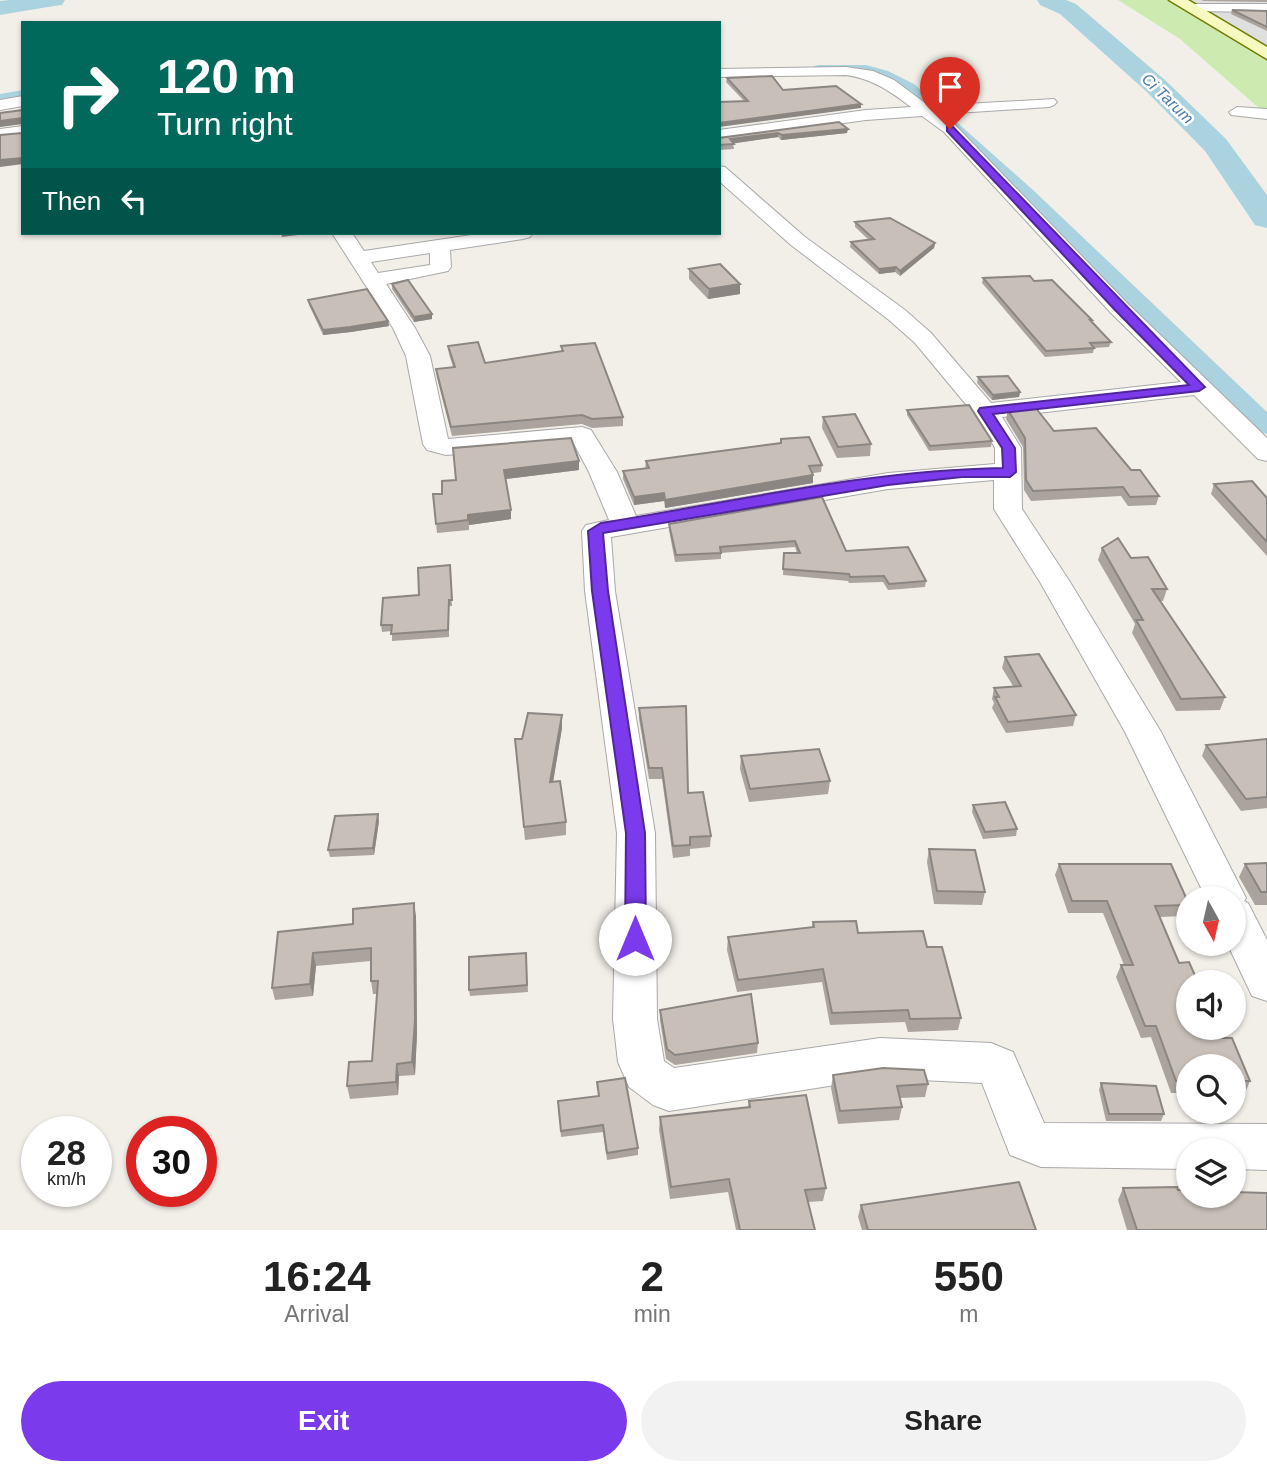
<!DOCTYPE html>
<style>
body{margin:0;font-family:Arial,sans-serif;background:#f2f2f2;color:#222;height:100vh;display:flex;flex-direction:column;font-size:26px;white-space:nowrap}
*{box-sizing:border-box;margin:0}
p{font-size:23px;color:#767676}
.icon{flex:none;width:38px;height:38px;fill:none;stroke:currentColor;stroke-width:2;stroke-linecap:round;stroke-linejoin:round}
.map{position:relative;height:1230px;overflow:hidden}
.side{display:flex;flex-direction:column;background:#fff;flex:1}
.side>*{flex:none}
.hud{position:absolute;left:21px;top:21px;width:700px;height:214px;border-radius:0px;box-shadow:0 2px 5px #0004;background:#00695c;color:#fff;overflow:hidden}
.needle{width:46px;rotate:172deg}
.buttons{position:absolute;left:1176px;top:886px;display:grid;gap:14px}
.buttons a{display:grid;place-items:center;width:70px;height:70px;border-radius:50%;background:#fff;box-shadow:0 2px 5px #0004;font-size:35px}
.speed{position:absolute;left:21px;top:1116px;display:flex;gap:14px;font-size:35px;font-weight:700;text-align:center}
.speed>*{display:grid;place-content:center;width:91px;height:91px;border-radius:50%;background:#fff;box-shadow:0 2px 5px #0004;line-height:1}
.speed small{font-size:18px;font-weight:400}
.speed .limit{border:10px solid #d22;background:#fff;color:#111}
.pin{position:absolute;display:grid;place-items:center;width:60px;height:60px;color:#fff;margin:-72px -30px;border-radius:50% 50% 50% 0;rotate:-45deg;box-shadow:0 0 7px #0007}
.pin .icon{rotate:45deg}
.me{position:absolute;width:77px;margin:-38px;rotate:0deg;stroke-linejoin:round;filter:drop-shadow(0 0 5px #0008)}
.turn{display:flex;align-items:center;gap:24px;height:147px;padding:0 21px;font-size:32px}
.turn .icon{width:91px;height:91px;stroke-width:2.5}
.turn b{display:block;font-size:49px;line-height:60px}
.then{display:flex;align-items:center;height:66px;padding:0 21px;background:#0003;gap:14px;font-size:26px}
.eta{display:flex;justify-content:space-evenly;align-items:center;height:119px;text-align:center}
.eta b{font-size:42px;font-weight:600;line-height:49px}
.cta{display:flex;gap:14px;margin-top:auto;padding:14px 21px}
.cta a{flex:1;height:80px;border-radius:42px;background:#7c3aed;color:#fff;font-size:28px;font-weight:600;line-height:80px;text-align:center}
.cta a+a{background:#f2f2f2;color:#222}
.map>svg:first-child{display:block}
</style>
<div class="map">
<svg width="1267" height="1230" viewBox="0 0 1267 1230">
<rect width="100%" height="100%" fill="#f2efe9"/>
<path fill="#e0dfdf" d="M1169,0H1267V58Z"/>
<path fill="#cdebb0" d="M1118,0H1169L1267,58V115L1180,39Z"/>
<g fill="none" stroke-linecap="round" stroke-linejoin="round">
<path fill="#aad3df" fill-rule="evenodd" d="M819,65H866L888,71L914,84L1033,190L1267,412V434L1258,431L1019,198L904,90L865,73L814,72L812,69L814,66Z
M23,90V100L0,104V94Z"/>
<path fill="#aad3df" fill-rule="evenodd" d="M10,0H65L62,5L54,6L0,15V1Z
M1037,0H1066L1076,4L1165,80L1226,139L1267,195V228L1255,225L1205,151L1147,92L1060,14L1040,5Z"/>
<g stroke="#a9a9a9" stroke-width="2">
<path id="minor" d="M1191,4H1267V12L1187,11V5Z
M846,67L873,71L894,80L929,106L1054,99L1057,102L1054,105L1049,107L941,114L956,126L1127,303L1267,438V461L1258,459L1194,395L1002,417L1021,448L1022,509L1070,582L1161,732L1246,898L1244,901L1248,903L1267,940V1001L1252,996L1227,943H1234V898H1206L1125,732L1040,582L994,509V480L888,489L611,537L615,591L655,833L657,1019L664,1061L674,1068L880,1038L991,1043L1013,1052L1044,1123L1267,1124V1170L1234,1169V1150H1188V1169L1041,1167L1010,1155L982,1083L880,1078L669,1111L653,1105L629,1087L618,1062L613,1019L617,833L585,591L582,531L586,525L609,520L589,472L574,444L446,455L427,450L423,444L406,356L393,328L332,233H352L364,251L485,233H533L530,237L523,239L450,250L451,267L448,271L386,284L415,328L430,356L448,439L582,427L591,430L617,472L636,516L888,473L995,464V448L979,420L915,343L889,320L791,245L719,181V166L725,167L805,237L905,310L931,333L991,403L1181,382L1111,313L944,132L922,116L866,120L719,140V130L866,110L911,107C890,91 873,79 846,75L719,77V69ZM430,253V265L378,273L371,262Z
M23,96V106L0,110V100Z
M1237,107L1267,109V119L1231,115L1229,112Z
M23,126V136L0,139V129Z"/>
</g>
<g stroke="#707d05" stroke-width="3">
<path id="secondary" d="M1169,0H1188L1267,47V59Z"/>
</g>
<use href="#minor" fill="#fff" fill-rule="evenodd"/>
<use href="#secondary" fill="#f7fabf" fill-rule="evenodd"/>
</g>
<path fill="#aba49e" d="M1201,0H1267V2L1204,1Z
M1232,10L1267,11V31L1231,14Z
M727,78L783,90L861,104V108L744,101L726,82Z
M839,122L847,133L781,140L778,137L733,143L734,149L719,150V138Z
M855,222L935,243L934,248L900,276L895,272L879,274L850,247L851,242L869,240L855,227Z
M689,269L740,294L708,299L689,279Z
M983,278L1034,281L1092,320V322L1111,342L1109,347L1094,348L1093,353L1045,357L982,283Z
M392,284L432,319L414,322L392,289Z
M308,300L388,321L389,326L351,332L323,335L309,305Z
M448,346L485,363L562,351L561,346L623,417V426L592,428L582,424L452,436L437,378L436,369L453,367L449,354Z
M978,377L1020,392L1019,397L992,400L977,383Z
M907,410L992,441L991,447L929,451L907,415Z
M1008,410L1054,431L1131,470L1159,496L1156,505L1128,506L1121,496L1031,501L1024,490L1023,447L1006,419Z
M823,417L871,444L870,456L837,458L822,428Z
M781,439L822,465L821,472L813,473V483L665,508L664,501L634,505L623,479V471L645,469L646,461L780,443Z
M579,461V470L505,479L511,519L469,525V530L437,533L433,494H442L456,480Z
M1214,484L1267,498V556L1211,494Z
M822,497L846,551L926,581L925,587L888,590L883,582L849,583L848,581L783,575L784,553H797L795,547L721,553V559L675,562L669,530V524Z
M1102,548L1131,558L1167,589L1163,601H1160L1225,697L1220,710L1176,711L1132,633L1135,624L1098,560Z
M450,565L452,606H449V637L392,641V631L382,632L381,625L419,595Z
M1005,657L1076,715L1073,726L1006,733L992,708L994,703L992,699L994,688L1013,686L1002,668Z
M639,708L688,793L711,836L710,847L690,849V856L673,858L662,779H649L639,719Z
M562,715V728L553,781L566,822V835L525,840L515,739H522Z
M1267,739V808L1241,811L1202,756L1206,745Z
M741,756L830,781L828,794L749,802L740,769Z
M973,805L1017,829L1016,836L983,839L972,812Z
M379,821L374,855L330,857L328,850Z
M929,849L985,892L982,905L934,904L927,862Z
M1267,863V905H1255L1239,877L1245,864Z
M1059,864L1188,902V907L1185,916L1160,917L1179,963L1223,1038L1250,1081L1245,1093H1234V1066H1188V1093H1171L1151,1037L1141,1038L1116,977L1121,965H1124L1103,913H1068L1055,875Z
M416,916L417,1033L415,1075L399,1076L398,1095L350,1099L347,1086L372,1061L377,994H373L371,981V961L316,966L313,996L275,1000L272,988L278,932L353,924Z
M813,922L927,947L961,1018L958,1030L908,1032L905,1022L830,1025L822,982L737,992L727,950L728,937L812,927Z
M526,953L528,992L470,996L469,990Z
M660,1010L758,1043L757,1053L675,1065L666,1059L660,1020Z
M833,1075L928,1084L925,1097L900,1098L902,1107L899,1120L838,1124L831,1088Z
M597,1082L638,1148V1155L607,1160L603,1132L561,1137L558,1101L599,1096Z
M1101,1083L1164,1114L1161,1121H1106L1099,1090Z
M749,1101L826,1188L823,1201L808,1202L815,1230H736L728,1192L670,1199L659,1130L660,1117L748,1107Z
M1123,1188L1178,1190L1267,1230H1127L1118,1200Z
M861,1205L1036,1230H862L858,1217Z"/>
<path fill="#8b8681" d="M861,104V108L719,127V123Z
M23,118V124L0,127V121Z
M848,129L847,133L781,140L782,135Z
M778,133V137L730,144V139Z
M23,158V164L0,167V160Z
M281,233H314L282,237Z
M935,243L934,248L900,276V271Z
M896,267L895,272L879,274V269Z
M740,284V294L708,299L709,289Z
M432,314V319L414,322V317Z
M388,321L389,326L351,332L323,335V330Z
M1020,392L1019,397L992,400L993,395Z
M579,461V470L505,479L504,470Z
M813,475V483L665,508V500Z
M664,493V501L634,505V497Z
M511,510V519L469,525L468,515Z
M562,715V728L551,795L550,782Z
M378,814L379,821L374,855L373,848Z
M414,903L416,916L417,1033L415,1075L412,1062Z
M313,953L316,966L313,996L310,984Z
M397,1064L399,1076L398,1095L396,1082Z"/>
<path fill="#c7bfb8" stroke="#8b8681" stroke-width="2" d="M1232,10L1267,11V27Z
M772,76L783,90L836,86L861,104L719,123V102L748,101L727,78Z
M23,110V118L0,121V113Z
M839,122L848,129L782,135L778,133L730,139L734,144L719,145V138Z
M23,132V158L0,160V135L22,133Z
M890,218L935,243L900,271L896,267L879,269L851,242L874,239L855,222Z
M720,264L740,284L709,289L689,269Z
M1030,276L1034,281L1052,280L1092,320H1090L1111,342L1090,343L1094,348L1046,351L983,278Z
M408,280L432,314L414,317L392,284Z
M367,289L388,321L350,327L323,330L308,300Z
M478,342L485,363L563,351L561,346L595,343L623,417L592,419L582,415L451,427L436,369L455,367L448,346Z
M1008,376L1020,392L993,395L978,377Z
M969,405L992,441L930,446L907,410Z
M1035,407L1054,431L1096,428L1131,470H1140L1159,496L1130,497L1123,487L1033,491L1026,480L1025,438L1008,410Z
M855,414L871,444L838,447L823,417Z
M809,437L822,465L809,466L813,475L665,500L664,493L634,497L623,471L649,468L646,461L781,443V439Z
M571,438L579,461L504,470L511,510L468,515V520L436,524L433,494H442V481L456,480L453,448Z
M1252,481L1267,498V542L1214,484Z
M822,497L846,551L908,547L926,581L889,584L884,576L850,577L849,574L783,569L784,553H800L795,541L720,547L721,553L676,555L669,524Z
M1118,538L1131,558L1148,557L1167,589H1152L1225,697L1181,699L1136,620H1143L1102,548Z
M450,565L452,600H449L448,630L391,634L392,625H381L383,598L419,595L418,568Z
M1039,654L1076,715L1008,722L995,697H999L994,688L1021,686L1005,657Z
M686,706L688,793L703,792L711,836L690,837V845L673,846L662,768H649L639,708Z
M528,713L562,715L550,782L560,781L566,822L524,827L515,739H522Z
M1267,739V797L1246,799L1206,745Z
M819,749L830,781L750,789L741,756Z
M1005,802L1017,829L985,832L973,805Z
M378,814L373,848L328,850L335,816Z
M929,849L975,850L985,892L937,891Z
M1267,863V892H1261L1245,864Z
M1059,864H1171L1188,902V905L1155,906L1179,963L1189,962L1198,982H1188V1027H1218L1223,1038H1232L1250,1081H1234V1066H1188V1081H1176L1156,1026H1145L1121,965H1133L1107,901H1072Z
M414,903L415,1020L412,1062L397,1064L396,1082L347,1086L349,1062L372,1061L378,981H371V948L313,953L310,984L272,988L278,932L353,924V909Z
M856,921L858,933L923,931L927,947H942L961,1018L910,1019L908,1010L832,1013L823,969L738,980L728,937L814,927L813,922Z
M526,953L527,985L469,990V957Z
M751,994L758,1043L675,1055L667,1049L660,1010Z
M883,1068L924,1070L928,1084L897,1086L902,1107L840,1111L833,1075Z
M625,1078L638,1148L607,1153L603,1125L561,1131L558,1101L599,1096L597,1082Z
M1101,1083L1156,1086L1164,1114H1109Z
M806,1095L826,1188L805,1190L815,1230H740L729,1179L671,1187L660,1117L750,1107L749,1101Z
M1019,1182L1036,1230H868L861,1205Z
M1177,1187L1178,1190H1188V1195H1234V1192L1267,1193V1230H1137L1123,1188Z"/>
<path fill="#7c3aed" stroke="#51269a" stroke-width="2" d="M947,127H953L1205,387L1199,391L993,414L1015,448L1016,472L1010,477H962L888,485L603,533L608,591L645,833L646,939L643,945L635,948L628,945L625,939L626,833L592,591L588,531L601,523C734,502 868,470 1003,468L1002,448L978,411L980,408L1189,385L1115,310L947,131Z"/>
<g text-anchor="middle" stroke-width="5" stroke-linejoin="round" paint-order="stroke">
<g font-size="16" font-style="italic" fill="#4a7aab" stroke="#fff">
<text transform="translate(1168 98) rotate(44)" y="6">Ci Tarum</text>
</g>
</g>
</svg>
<div class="buttons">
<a><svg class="needle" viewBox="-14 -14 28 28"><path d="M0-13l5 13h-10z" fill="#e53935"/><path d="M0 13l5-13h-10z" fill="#767676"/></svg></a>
<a><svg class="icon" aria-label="sound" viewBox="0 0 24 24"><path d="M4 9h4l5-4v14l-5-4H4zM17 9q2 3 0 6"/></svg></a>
<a><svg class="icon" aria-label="search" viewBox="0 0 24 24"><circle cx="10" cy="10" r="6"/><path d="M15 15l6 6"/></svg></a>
<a><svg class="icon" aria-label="layers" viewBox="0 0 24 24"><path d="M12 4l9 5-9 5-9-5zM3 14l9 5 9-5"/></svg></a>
</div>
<div class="speed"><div>28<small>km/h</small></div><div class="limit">30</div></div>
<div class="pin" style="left:950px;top:129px;background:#d93025"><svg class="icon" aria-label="arrive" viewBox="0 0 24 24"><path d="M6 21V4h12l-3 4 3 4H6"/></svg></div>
<svg class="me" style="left:635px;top:939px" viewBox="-20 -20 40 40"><circle r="19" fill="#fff"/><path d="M0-13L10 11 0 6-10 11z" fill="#7c3aed"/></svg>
<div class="hud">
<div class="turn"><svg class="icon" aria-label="right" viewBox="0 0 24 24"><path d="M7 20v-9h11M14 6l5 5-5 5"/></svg><div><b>120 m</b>Turn right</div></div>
<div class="then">Then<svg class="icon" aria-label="left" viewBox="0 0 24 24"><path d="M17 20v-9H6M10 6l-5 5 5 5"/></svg></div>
</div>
</div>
<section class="side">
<div class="eta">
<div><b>16:24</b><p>Arrival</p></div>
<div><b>2</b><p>min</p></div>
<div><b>550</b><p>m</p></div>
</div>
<div class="cta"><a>Exit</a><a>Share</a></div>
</section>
